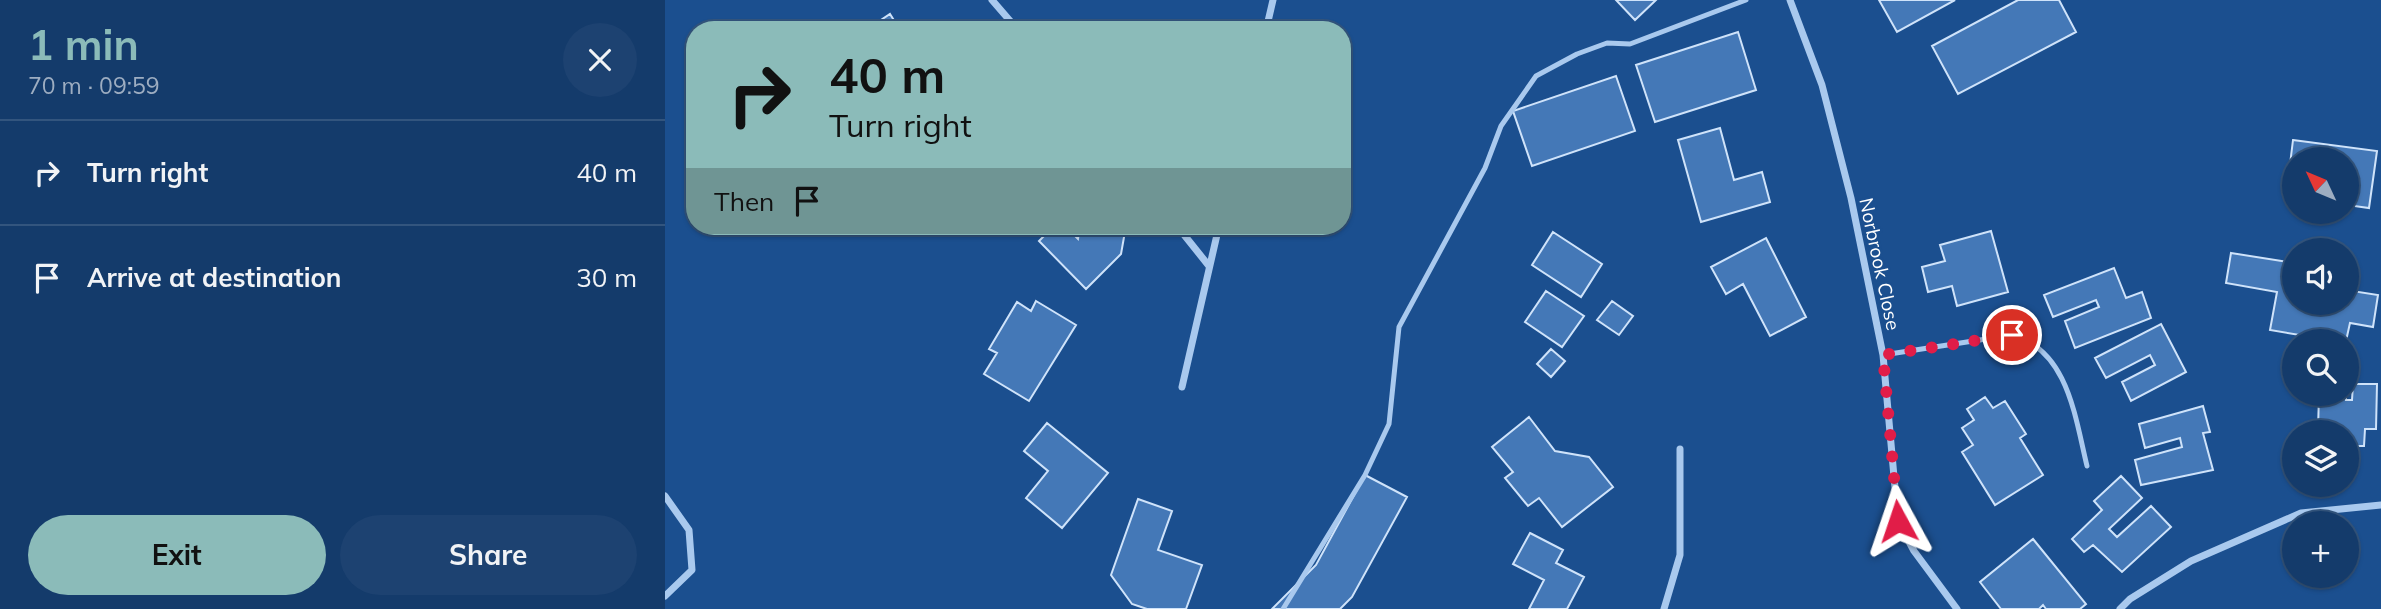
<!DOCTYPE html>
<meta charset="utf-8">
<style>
body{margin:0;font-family:Mulish,sans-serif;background:#1d4271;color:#f1f3f6;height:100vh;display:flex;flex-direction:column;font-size:26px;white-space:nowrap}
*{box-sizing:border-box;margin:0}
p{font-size:23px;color:#9dadc1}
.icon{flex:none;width:38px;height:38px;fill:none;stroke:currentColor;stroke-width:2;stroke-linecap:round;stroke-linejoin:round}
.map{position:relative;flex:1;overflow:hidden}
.drawer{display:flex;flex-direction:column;background:#143b6b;width:665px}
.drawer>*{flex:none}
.guide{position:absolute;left:21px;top:21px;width:665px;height:214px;border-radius:28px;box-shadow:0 2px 5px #0004,0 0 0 2px #33557e;background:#8bbbb9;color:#111;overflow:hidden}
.needle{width:46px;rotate:314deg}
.fabs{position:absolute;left:1617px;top:147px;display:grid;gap:14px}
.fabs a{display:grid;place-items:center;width:77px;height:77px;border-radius:50%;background:#143b6b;box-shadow:0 2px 5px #0004,0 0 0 2px #33557e;font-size:35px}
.pin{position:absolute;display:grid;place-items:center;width:60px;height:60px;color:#fff;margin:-30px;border:4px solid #fff;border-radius:50%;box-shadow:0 2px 7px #0007}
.me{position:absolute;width:77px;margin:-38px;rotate:355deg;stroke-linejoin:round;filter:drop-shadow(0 0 5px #0008)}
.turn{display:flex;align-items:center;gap:24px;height:147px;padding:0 28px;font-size:32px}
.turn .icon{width:91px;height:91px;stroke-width:2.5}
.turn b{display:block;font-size:49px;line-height:60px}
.then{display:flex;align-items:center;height:66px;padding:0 28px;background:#0003;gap:14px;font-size:26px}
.round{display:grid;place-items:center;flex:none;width:74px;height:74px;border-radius:37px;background:#1d4271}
.head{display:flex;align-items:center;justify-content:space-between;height:119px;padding:0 28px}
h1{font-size:42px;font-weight:700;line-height:52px;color:#8bbbb9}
.cta{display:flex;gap:14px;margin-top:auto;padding:14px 28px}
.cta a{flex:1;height:80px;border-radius:42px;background:#8bbbb9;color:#111;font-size:28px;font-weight:700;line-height:80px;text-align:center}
.cta a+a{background:#1d4271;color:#f1f3f6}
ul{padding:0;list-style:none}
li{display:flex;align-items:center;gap:21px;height:105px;padding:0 28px;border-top:2px solid #33557e}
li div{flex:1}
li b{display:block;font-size:26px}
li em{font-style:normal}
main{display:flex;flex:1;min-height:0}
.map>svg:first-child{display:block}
</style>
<main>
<section class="drawer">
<div class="head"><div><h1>1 min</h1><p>70 m · 09:59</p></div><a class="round"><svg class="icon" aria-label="close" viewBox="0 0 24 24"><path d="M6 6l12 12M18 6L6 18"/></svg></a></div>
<ul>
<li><svg class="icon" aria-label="right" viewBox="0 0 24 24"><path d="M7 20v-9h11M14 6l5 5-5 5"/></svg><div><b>Turn right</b></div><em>40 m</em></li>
<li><svg class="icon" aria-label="arrive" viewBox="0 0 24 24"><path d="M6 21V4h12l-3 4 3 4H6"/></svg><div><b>Arrive at destination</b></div><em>30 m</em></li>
</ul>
<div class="cta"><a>Exit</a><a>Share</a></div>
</section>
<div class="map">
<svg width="1716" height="609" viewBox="0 0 1716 609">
<rect width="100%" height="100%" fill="#1b4f8f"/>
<path fill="#4478b7" stroke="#cfe3fa" stroke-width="2" d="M951,0H991L970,20Z
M1214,0H1290L1232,32Z
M1353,0H1394L1411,32L1293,94L1267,46Z
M225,14L235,30H201Z
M1073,32L1091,90L990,122L971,65Z
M951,76L970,131L867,166L848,111Z
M1055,128L1069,180L1097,172L1105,202L1036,222L1013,140Z
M1628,140L1712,151L1704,208L1682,205V159H1629V198L1621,197Z
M389,226H400L413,239L415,226H461L456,254L421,289L374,241Z
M1326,231L1343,292L1292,306L1287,286L1263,292L1257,267L1280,261L1275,245Z
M888,232L937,264L916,297L867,265Z
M1101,238L1141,317L1105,336L1078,284L1061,294L1046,267Z
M1566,253L1629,263V303H1682V264L1691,266L1687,291L1713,295L1708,327L1685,323L1681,341H1646L1647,337L1605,330L1612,292L1561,283Z
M1449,268L1461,298L1477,292L1486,318L1410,348L1400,321L1434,307L1431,300L1388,317L1379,295Z
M881,291L919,316L897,347L860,322Z
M371,301L411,325L364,401L319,374L332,353L324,349L352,302L366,311Z
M947,301L968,316L954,335L932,320Z
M1496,324L1521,372L1466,401L1457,382L1490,365L1485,355L1441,378L1430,358Z
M886,349L900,361L886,377L872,364Z
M1688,384H1712L1711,429H1700L1699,446H1682V432L1653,430L1654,394H1681V400H1687Z
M1320,397L1328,408L1340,401L1361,434L1355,438L1378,475L1330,505L1297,452L1308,445L1297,428L1309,420L1302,409Z
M1538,406L1545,432L1538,433L1548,470L1476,485L1470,460L1517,447L1515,438L1480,448L1474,424Z
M864,417L890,451L924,457L948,487L897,527L874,498L863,506L840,478L848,472L827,447Z
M382,423L443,473L397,528L361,498L383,471L359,451Z
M700,475L742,497L687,597L675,609H607L651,565Z
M1456,476L1477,498L1444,529L1452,537L1486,506L1506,527L1457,572L1428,545L1419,552L1407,539L1437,510L1429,501Z
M473,499L507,511L493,550L537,565L521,609H482L467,604L446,575Z
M865,533L898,550L891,563L919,577L902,609H864L879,580L848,564Z
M1368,539L1421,604L1415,609H1381L1378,605L1374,609H1336L1315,582Z"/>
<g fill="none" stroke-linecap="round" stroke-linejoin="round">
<path stroke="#a9c9ee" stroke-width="5" d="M1218,355L1347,335C1403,350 1410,417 1422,466
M618,609L700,475L724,424L734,327L820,168L836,126L871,76L912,54L942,43L965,44L1081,0"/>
<path stroke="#a9c9ee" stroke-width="7" d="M327,0L353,30
M1125,0L1157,85L1186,198L1218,355L1233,521L1249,551L1292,609
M601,30L608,0
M512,226L544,266
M517,387L554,226
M0,496L24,530L27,570L0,596
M999,609L1015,555V449
M1455,609L1465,599L1526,561L1636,513L1716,505"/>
</g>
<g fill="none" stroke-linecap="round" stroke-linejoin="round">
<path stroke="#e11d48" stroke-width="12" stroke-dasharray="0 21.6" d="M1233,521L1218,355L1347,335"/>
</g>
<g text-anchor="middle" stroke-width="5" stroke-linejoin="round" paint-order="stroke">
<g font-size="19" fill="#fff" stroke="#1b4f8f">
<text transform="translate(1215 264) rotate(78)" y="7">Norbrook Close</text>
</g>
</g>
</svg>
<div class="fabs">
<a><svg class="needle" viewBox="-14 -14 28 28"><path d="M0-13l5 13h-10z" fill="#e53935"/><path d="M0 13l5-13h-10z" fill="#9dadc1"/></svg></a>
<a><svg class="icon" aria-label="sound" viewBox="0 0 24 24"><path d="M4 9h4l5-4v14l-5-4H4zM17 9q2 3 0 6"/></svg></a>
<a><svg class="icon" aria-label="search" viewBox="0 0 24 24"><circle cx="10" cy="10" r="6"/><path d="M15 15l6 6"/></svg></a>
<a><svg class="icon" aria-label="layers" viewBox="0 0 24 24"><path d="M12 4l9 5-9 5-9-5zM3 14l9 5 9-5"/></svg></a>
<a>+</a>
</div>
<div class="pin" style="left:1347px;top:335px;background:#d93025"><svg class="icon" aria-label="arrive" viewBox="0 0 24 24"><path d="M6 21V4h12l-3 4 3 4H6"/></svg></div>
<svg class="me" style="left:1233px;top:521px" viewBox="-20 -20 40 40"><path d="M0-17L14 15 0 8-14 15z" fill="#e11d48" stroke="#fff" stroke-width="4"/></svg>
<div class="guide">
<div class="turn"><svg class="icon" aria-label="right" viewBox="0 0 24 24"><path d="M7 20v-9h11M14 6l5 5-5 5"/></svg><div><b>40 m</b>Turn right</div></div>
<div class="then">Then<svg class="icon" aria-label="arrive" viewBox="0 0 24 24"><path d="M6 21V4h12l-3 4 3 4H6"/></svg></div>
</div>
</div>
</main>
